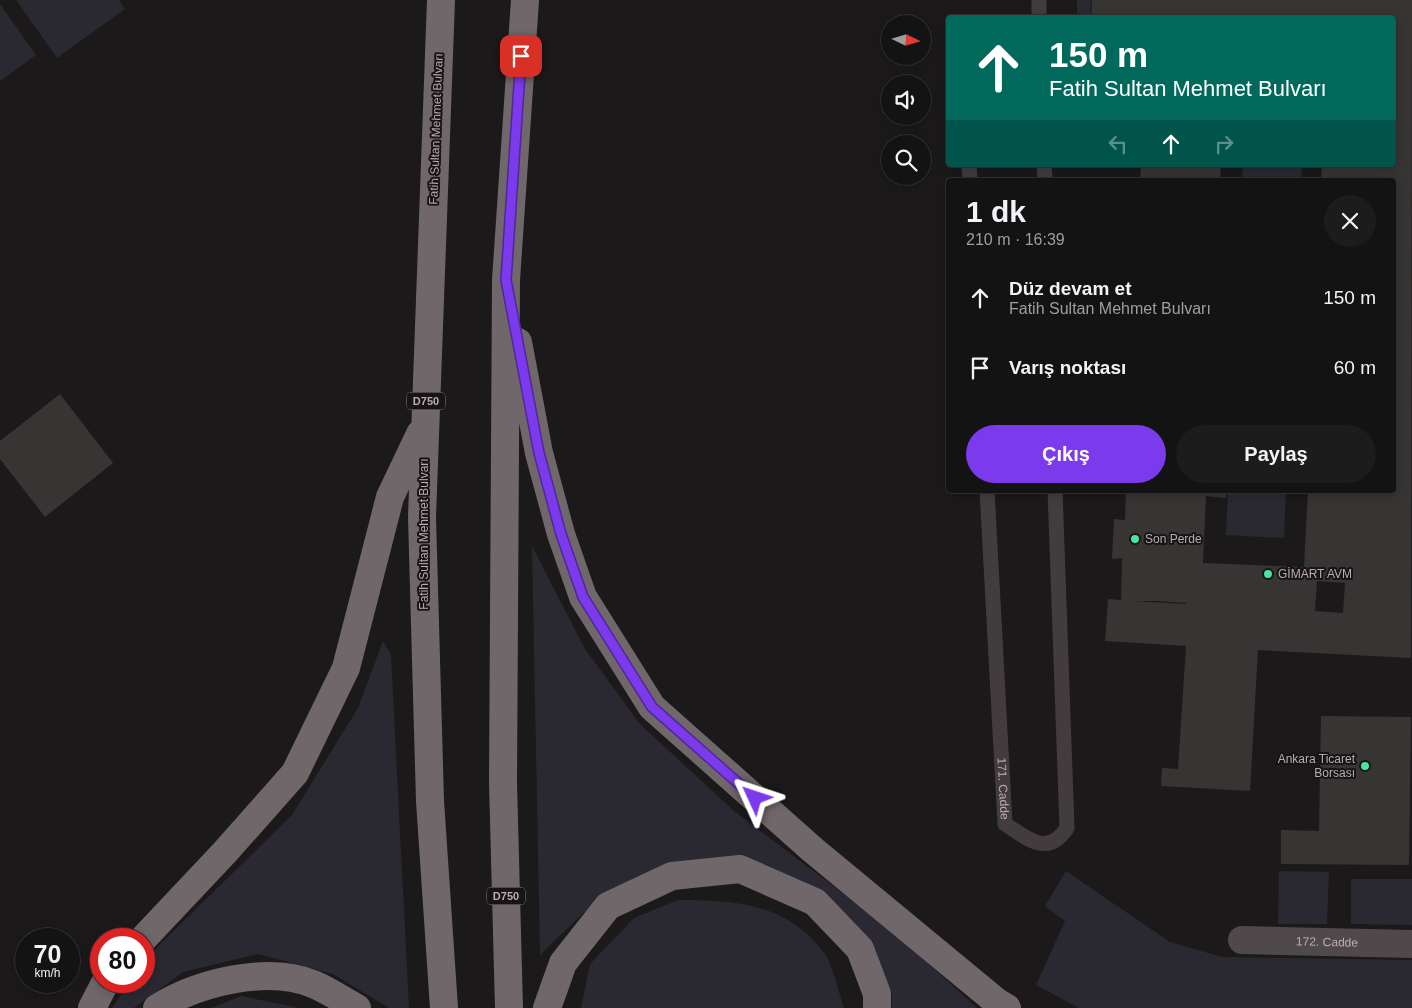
<!DOCTYPE html>
<html lang="tr">
<meta charset="utf-8">
<style>
body{margin:0;font-family:Arial,sans-serif;background:#1d1c1c;color:#f1f3f6;height:100vh;display:flex;flex-direction:column;font-size:19px;white-space:nowrap}
*{box-sizing:border-box;margin:0}
p{font-size:16px;color:#9d9ea0}
.icon{flex:none;width:28px;height:28px;fill:none;stroke:currentColor;stroke-width:2;stroke-linecap:round;stroke-linejoin:round}
.map{position:relative;flex:1;overflow:hidden}
.side{position:absolute;left:946px;top:178px;width:450px;height:315px;display:flex;flex-direction:column;background:#141313;border-radius:5px;box-shadow:0 2px 12px #0003,0 0 0 1px #333233}
.side>*{flex:none}
.hud{position:absolute;left:946px;top:15px;width:450px;height:152px;border-radius:5px;box-shadow:0 2px 12px #0003,0 0 0 1px #333233;background:#00695c;color:#fff;overflow:hidden}
.needle{width:32px;rotate:95deg}
.fabs{position:absolute;left:881px;top:15px;display:grid;gap:10px}
.fabs a{display:grid;place-items:center;width:50px;height:50px;border-radius:50%;background:#141313;box-shadow:0 2px 12px #0003,0 0 0 1px #333233;font-size:25px}
.speed{position:absolute;left:15px;top:928px;display:flex;gap:10px;font-size:25px;font-weight:700;text-align:center}
.speed>*{display:grid;place-content:center;width:65px;height:65px;border-radius:50%;background:#141313;box-shadow:0 2px 12px #0003,0 0 0 1px #333233;line-height:1}
.speed small{font-size:12px;font-weight:400}
.speed .limit{border:8px solid #d22;background:#fff;color:#111}
.pin{position:absolute;display:grid;place-items:center;width:42px;height:42px;color:#fff;margin:-21px;border-radius:10px;box-shadow:0 2px 8px #0006}
.me{position:absolute;width:55px;margin:-28px;rotate:312deg;stroke-linejoin:round;filter:drop-shadow(0 0 4px #0008)}
.turn{display:flex;align-items:center;gap:18px;height:105px;padding:0 20px;font-size:22px}
.turn .icon{width:65px;height:65px;stroke-width:2.5}
.turn b{display:block;font-size:35px;line-height:42px}
.lanes{display:flex;align-items:center;height:48px;padding:0 20px;background:#0003;justify-content:center;gap:25px;direction:ltr}
.lanes .off{opacity:.35}
.round{display:grid;place-items:center;flex:none;width:52px;height:52px;border-radius:26px;background:#1d1c1c}
.head{display:flex;align-items:center;justify-content:space-between;height:85px;padding:0 20px}
h1{font-size:30px;font-weight:700;line-height:38px}
.action{display:flex;gap:10px;margin-top:auto;padding:10px 20px}
.action a{flex:1;height:58px;border-radius:30px;background:#7c3aed;color:#fff;font-size:20px;font-weight:700;line-height:58px;text-align:center}
.action a+a{background:#1d1c1c;color:#f1f3f6}
ul{padding:0;list-style:none}
li{display:flex;align-items:center;gap:15px;height:70px;padding:0 20px}
li div{flex:1}
li b{display:block;font-size:19px}
li em{font-style:normal}
.map>svg:first-child{display:block}
</style>
<div class="map">
<svg width="1412" height="1008" viewBox="0 0 1412 1008">
<rect width="100%" height="100%" fill="#1b1919"/>
<path fill="#2a2932" d="M16,0H119L125,9L57,58Z
M1077,0H1091L1090,17H1077Z
M0,4L36,55L0,81Z
M1243,165L1302,168L1301,180H1242Z
M1228,490H1286L1284,538L1226,535Z
M532,546L585,649L640,724L734,811L893,931L977,1008H892V995L871,945L776,873L600,897L540,955Z
M383,641L391,655L409,1008H389L333,974L258,954L183,972L134,1008H112L130,981H144V962L146,958L292,815L358,708Z
M1066,871L1170,942L1222,957L1412,960V1008H1079L1036,985L1065,921L1045,906Z
M1279,871L1329,872L1327,924H1278Z
M1351,879H1412V925L1351,924Z
M678,900C736,900 787,903 825,954C833,966 839,993 844,1008H581L590,964L634,918Z
M241,996L300,1008H211Z"/>
<path fill="#373434" fill-rule="evenodd" d="M1092,0H1412L1411,658L1258,650L1250,791L1161,786L1162,768L1178,769L1186,646L1105,641L1108,599L1121,600L1122,558L1112,559L1114,519L1125,520L1126,490H1226V498L1206,496L1203,563L1304,567L1308,490H1394V180H1321L1322,165H1394V18H1091ZM1317,581L1345,583L1343,613L1315,611ZM1134,601H1155L1186,603V604Z
M1131,165H1221L1220,180H1140L1141,167Z
M60,394L113,463L45,517L0,459V441Z
M1321,716L1411,717L1409,865L1281,864V830L1319,831Z"/>
<g fill="none" stroke-linecap="round" stroke-linejoin="round">
<g stroke="#423c3e" stroke-width="15">
<path d="M1039,0V18"/>
<path d="M969,165L970,180"/>
<path d="M1044,165L1045,180"/>
<path id="s1" d="M987,490L1005,824C1027,838 1047,858 1067,828L1055,490"/>
</g>
<path stroke="#50494b" stroke-width="28" id="s2" d="M1242,940L1412,944"/>
<path stroke="#70676a" stroke-width="28" d="M441,0L422,517L430,801L444,1008
M518,342L539,453L561,534L583,597L652,707L813,850L997,1002L1007,1008
M143,939L225,852L295,773L346,668L390,497L420,434
M92,1008L106,981
M157,1008C197,983 267,965 313,984C328,990 342,1000 357,1008
M509,1008L503,783L506,280L525,0
M547,1008L563,963L608,906L672,876L740,869L815,902L860,949L877,994V1008"/>
</g>
<g fill="none" stroke-linecap="round" stroke-linejoin="round">
<g stroke="#51269a" stroke-width="12">
<path id="route" d="M521,56L506,280L539,453L561,534L583,597L652,707L755,798"/>
</g>
<use href="#route" stroke="#7c3aed" stroke-width="9"/>
</g>
<g fill="#47e5a1" stroke="#161414" stroke-width="2">
<circle cx="1135" cy="539" r="5"/>
<circle cx="1268" cy="574" r="5"/>
<circle cx="1365" cy="766" r="5"/>
</g>
<g text-anchor="middle" stroke-width="4" stroke-linejoin="round" paint-order="stroke">
<g fill="#161414" stroke="#897e83" stroke-width="1">
<rect x="407" y="392.5" width="38" height="17" rx="4"/>
<rect x="487" y="887.5" width="38" height="17" rx="4"/>
</g>
<g font-size="11" font-weight="bold" fill="#baacb2">
<text x="426" y="405">D750</text>
<text x="506" y="900">D750</text>
</g>
<g font-size="12" fill="#baacb2" stroke="#161414">
<text transform="translate(436 129) rotate(-88)" y="4">Fatih Sultan Mehmet Bulvarı</text>
<text transform="translate(424 534) rotate(-90)" y="4">Fatih Sultan Mehmet Bulvarı</text>
<text dy="4" stroke="none"><textPath href="#s1" startOffset="299">171. Cadde</textPath></text>
<text dy="4" stroke="none"><textPath href="#s2" startOffset="85">172. Cadde</textPath></text>
</g>
<g font-size="12" fill="#baacb2" stroke="#161414" text-anchor="start">
<text x="1145" y="543">Son Perde</text>
<text x="1278" y="578">GİMART AVM</text>
<text x="1355" y="763" text-anchor="end">Ankara Ticaret<tspan x="1355" dy="14">Borsası</tspan></text>
</g>
</g>
</svg>
<div class="fabs">
<a><svg class="needle" viewBox="-14 -14 28 28"><path d="M0-13l5 13h-10z" fill="#e53935"/><path d="M0 13l5-13h-10z" fill="#9d9ea0"/></svg></a>
<a><svg class="icon" aria-label="sound" viewBox="0 0 24 24"><path d="M4 9h4l5-4v14l-5-4H4zM17 9q2 3 0 6"/></svg></a>
<a><svg class="icon" aria-label="search" viewBox="0 0 24 24"><circle cx="10" cy="10" r="6"/><path d="M15 15l6 6"/></svg></a>
</div>
<div class="speed"><div>70<small>km/h</small></div><div class="limit">80</div></div>
<div class="pin" style="left:521px;top:56px;background:#d93025"><svg class="icon" aria-label="arrive" viewBox="0 0 24 24"><path d="M6 21V4h12l-3 4 3 4H6"/></svg></div>
<svg class="me" style="left:755px;top:798px" viewBox="-20 -20 40 40"><path d="M0-17L14 15 0 8-14 15z" fill="#7c3aed" stroke="#fff" stroke-width="4"/></svg>
<div class="hud">
<div class="turn"><svg class="icon" aria-label="ahead" viewBox="0 0 24 24"><path d="M12 20V5M6 11l6-6 6 6"/></svg><div><b>150 m</b>Fatih Sultan Mehmet Bulvarı</div></div>
<div class="lanes"><svg class="icon off" aria-label="left" viewBox="0 0 24 24"><path d="M17 20v-9H6M10 6l-5 5 5 5"/></svg><svg class="icon" aria-label="ahead" viewBox="0 0 24 24"><path d="M12 20V5M6 11l6-6 6 6"/></svg><svg class="icon off" aria-label="right" viewBox="0 0 24 24"><path d="M7 20v-9h11M14 6l5 5-5 5"/></svg></div>
</div>
<section class="side">
<div class="head"><div><h1>1 dk</h1><p>210 m · 16:39</p></div><a class="round"><svg class="icon" aria-label="close" viewBox="0 0 24 24"><path d="M6 6l12 12M18 6L6 18"/></svg></a></div>
<ul>
<li><svg class="icon" aria-label="ahead" viewBox="0 0 24 24"><path d="M12 20V5M6 11l6-6 6 6"/></svg><div><b>Düz devam et</b><p>Fatih Sultan Mehmet Bulvarı</p></div><em>150 m</em></li>
<li><svg class="icon" aria-label="arrive" viewBox="0 0 24 24"><path d="M6 21V4h12l-3 4 3 4H6"/></svg><div><b>Varış noktası</b></div><em>60 m</em></li>
</ul>
<div class="action"><a>Çıkış</a><a>Paylaş</a></div>
</section>
</div>
